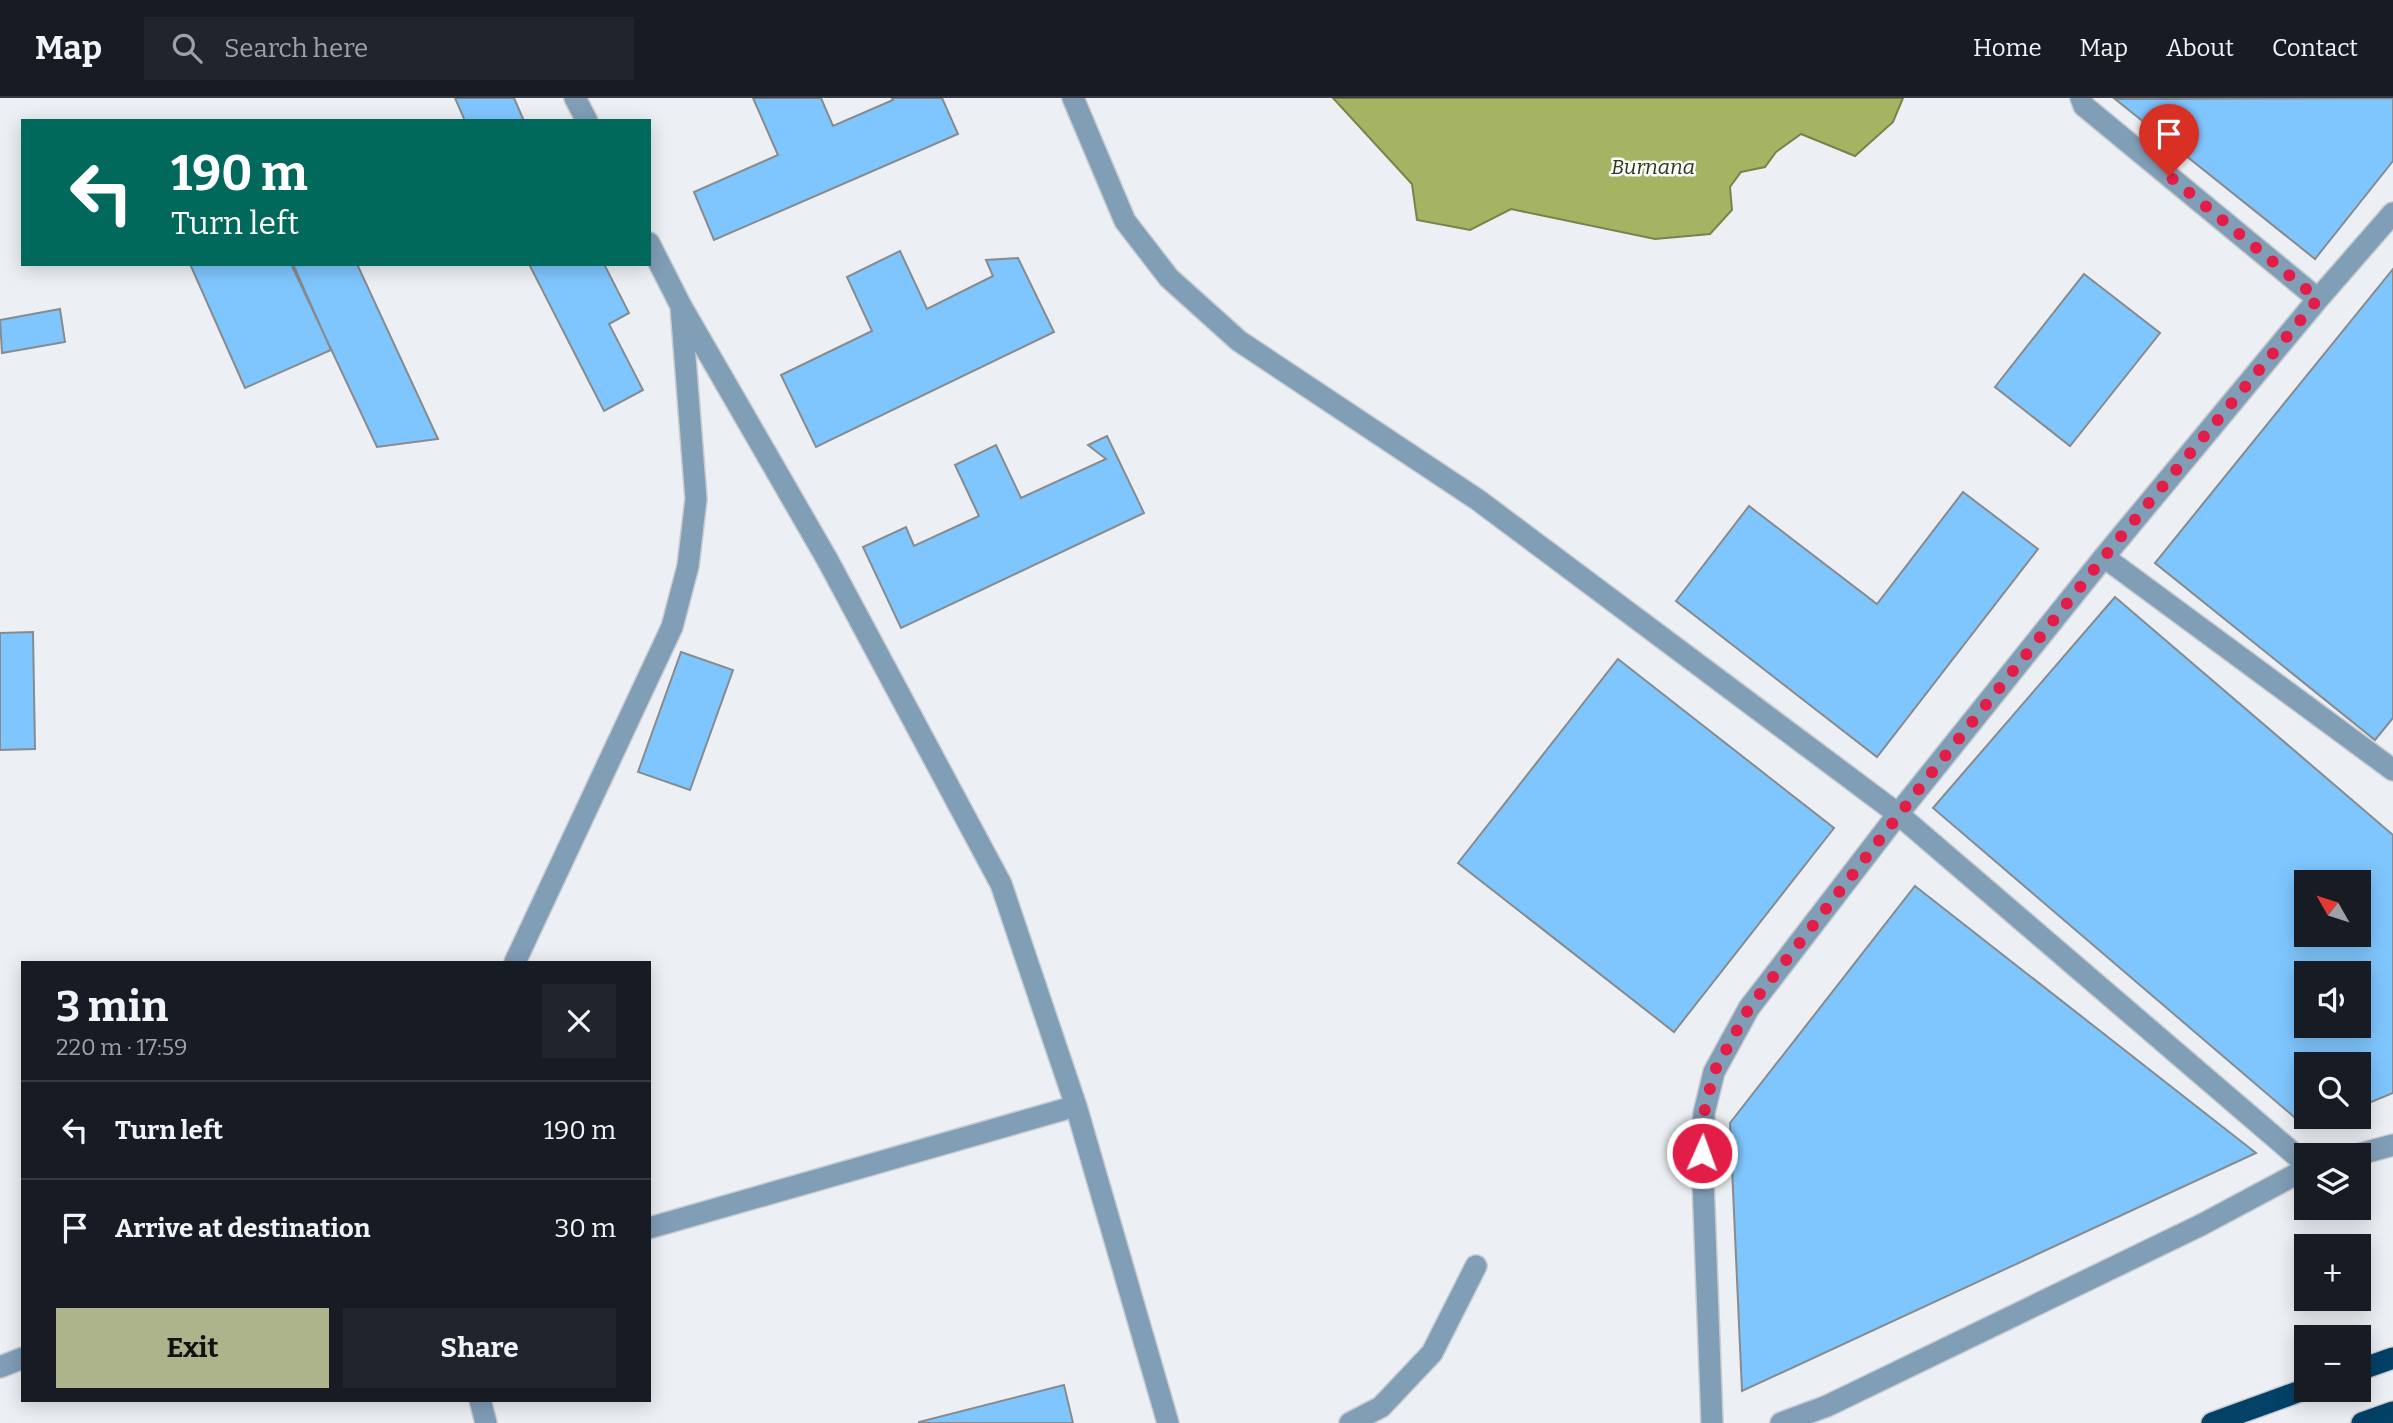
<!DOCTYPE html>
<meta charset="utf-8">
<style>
body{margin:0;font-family:Bitter,serif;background:#20242c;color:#f1f3f6;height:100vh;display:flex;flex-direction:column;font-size:26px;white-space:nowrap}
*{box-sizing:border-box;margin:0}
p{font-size:23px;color:#9ea1a6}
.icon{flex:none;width:38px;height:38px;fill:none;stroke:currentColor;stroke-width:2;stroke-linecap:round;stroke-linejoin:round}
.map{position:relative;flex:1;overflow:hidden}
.drawer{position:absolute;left:21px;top:863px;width:630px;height:441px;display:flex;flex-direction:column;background:#171b24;border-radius:0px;box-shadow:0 4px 18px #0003}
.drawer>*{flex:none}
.hud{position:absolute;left:21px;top:21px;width:630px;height:147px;border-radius:0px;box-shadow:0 4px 18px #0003;background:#00695c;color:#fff;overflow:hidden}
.needle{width:46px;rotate:309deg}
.fabs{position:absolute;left:2294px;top:772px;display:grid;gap:14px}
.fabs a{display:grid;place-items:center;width:77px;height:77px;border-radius:0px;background:#171b24;box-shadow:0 4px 18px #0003;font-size:35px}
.pin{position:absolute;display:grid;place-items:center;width:60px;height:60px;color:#fff;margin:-72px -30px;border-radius:50% 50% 50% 0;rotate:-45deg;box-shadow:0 0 7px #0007}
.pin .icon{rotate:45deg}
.me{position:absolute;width:77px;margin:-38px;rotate:2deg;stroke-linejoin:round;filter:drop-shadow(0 0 5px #0008)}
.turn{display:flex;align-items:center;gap:24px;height:147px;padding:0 35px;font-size:32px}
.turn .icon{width:91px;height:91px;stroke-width:2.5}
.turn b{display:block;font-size:49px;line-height:60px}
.round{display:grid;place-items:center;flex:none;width:74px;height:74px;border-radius:0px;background:#20242c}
.headline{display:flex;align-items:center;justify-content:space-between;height:119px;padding:0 35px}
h1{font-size:42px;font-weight:700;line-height:52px}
.primary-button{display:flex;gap:14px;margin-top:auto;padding:14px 35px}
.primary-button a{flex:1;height:80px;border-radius:0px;background:#adb48c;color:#111;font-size:28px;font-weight:700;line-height:80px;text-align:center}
.primary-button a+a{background:#20242c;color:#f1f3f6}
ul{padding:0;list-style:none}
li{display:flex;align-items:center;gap:21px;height:98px;padding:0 35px;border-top:2px solid #363941}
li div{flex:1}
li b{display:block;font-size:26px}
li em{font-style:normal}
header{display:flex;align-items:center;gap:42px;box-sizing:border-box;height:98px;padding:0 35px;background:#171b24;border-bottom:2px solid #363941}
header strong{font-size:33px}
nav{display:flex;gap:38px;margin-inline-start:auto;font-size:24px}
.search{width:490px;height:63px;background:#20242c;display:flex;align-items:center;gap:18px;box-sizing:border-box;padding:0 24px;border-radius:0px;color:#9ea1a6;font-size:26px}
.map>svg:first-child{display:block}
</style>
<header>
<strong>Map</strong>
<div class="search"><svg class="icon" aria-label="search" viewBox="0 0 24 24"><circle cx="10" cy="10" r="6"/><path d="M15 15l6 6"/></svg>Search here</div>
<nav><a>Home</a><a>Map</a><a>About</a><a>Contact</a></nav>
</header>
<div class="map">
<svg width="2393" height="1325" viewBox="0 0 2393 1325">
<rect width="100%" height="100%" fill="#ecf0f4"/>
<path fill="#a5b463" stroke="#78834a" stroke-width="2" d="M1333,0H1903L1893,24L1855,58L1801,36L1776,54L1765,69L1741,74L1730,89L1732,112L1710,136L1655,141L1511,111L1470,132L1417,122L1412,86Z"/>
<path fill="#7fc6fe" stroke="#878b8e" stroke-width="2" fill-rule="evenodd" d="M455,0H514L524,23H465Z
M753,0H821L833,28L893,2L892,0H942L958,36L714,142L694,94L778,57Z
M2393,0V63L2315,161L2115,1Z
M900,153L927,211L993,178L986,162L1018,160L1054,234L816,349L781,277L872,233L847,179Z
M190,166H293L331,252L245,290Z
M291,166H357L438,341L377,349Z
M529,166H604L629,215L609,226L643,292L604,313Z
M2393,171V620L2375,642L2155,465Z
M2084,176L2160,235L2070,348L1995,289Z
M60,211L65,244L2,255L0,222Z
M1107,338L1144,415L901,530L863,449L906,429L914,448L979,418L955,367L996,347L1021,400L1106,361L1088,347Z
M1963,394L2038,451L1877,659L1676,503L1749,408L1877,506Z
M2115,499L2393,737V995L2359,1009V966H2306V1018H2335L2307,1030L1933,710ZM2306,784H2359V836H2306ZM2306,875H2359V928H2306Z
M33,534L35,651L0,652V535Z
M681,554L733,572L690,692L638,674Z
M1618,561L1834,730L1674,934L1458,765Z
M1915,788L2256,1055L1742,1293L1730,1025Z
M1064,1287L1073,1325H919V1324Z"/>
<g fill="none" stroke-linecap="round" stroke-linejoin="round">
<g stroke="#c8ccd0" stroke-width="24">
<path id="minor" d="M575,0L587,23
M1073,0L1125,123L1169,180L1239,243L1478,402L1898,716L2306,1066
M2081,0L2084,8L2318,201
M681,208L827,461L1001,786L1076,1008L1168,1325
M2104,459L2393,672
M515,864L672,529L688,468L696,401L681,208L649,145
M2356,1057L2393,1047
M649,1130L1076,1008
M0,1269L23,1260
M480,1302L486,1325
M1350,1325L1381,1309L1432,1255L1476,1168
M1712,1325L1702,1055L1704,1015L1714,974L1749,910L1898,716L2104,459L2318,201L2393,115
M1781,1325L1827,1308L2201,1127L2306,1071"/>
</g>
<g stroke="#c8ccd0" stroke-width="24">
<path id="highway" d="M2359,1272L2393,1260
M2212,1325L2306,1291
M2362,1325L2393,1314"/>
</g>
<use href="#minor" stroke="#819eb7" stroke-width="21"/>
<use href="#highway" stroke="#034167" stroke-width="21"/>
</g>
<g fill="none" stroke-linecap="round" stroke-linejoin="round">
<path stroke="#e11d48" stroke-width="12" stroke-dasharray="0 21.6" d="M1702,1055L1704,1015L1714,974L1749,910L1933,673L2104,459L2318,201L2169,78"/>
</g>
<g text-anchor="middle" stroke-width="5" stroke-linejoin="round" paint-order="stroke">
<g font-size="21" font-style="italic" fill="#313714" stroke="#fbfdfe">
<text x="1653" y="76">Burnana</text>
</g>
</g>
</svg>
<div class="fabs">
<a><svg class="needle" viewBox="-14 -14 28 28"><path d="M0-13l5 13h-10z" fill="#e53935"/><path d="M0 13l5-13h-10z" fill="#9ea1a6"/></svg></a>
<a><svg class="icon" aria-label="sound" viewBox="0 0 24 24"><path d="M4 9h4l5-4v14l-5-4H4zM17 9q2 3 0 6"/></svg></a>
<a><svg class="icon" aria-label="search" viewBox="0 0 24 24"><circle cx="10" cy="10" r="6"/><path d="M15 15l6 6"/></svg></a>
<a><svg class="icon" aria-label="layers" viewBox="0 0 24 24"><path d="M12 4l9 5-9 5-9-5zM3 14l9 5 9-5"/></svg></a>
<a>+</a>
<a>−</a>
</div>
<div class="pin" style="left:2169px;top:78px;background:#d93025"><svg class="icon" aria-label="arrive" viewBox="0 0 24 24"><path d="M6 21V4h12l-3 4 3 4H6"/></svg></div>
<svg class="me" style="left:1702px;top:1055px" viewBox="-20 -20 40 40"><circle r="17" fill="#e11d48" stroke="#fff" stroke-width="3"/><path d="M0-11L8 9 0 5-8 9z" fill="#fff"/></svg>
<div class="hud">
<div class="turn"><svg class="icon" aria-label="left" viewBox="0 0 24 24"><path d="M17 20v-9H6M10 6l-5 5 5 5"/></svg><div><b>190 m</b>Turn left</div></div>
</div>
<section class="drawer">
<div class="headline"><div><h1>3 min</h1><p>220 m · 17:59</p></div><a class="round"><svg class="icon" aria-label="close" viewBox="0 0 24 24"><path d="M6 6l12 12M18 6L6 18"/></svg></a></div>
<ul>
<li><svg class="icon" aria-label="left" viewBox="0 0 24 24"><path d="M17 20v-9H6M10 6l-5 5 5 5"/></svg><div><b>Turn left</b></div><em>190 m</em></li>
<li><svg class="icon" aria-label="arrive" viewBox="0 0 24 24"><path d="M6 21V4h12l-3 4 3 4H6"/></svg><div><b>Arrive at destination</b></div><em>30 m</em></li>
</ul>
<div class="primary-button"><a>Exit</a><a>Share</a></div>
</section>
</div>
